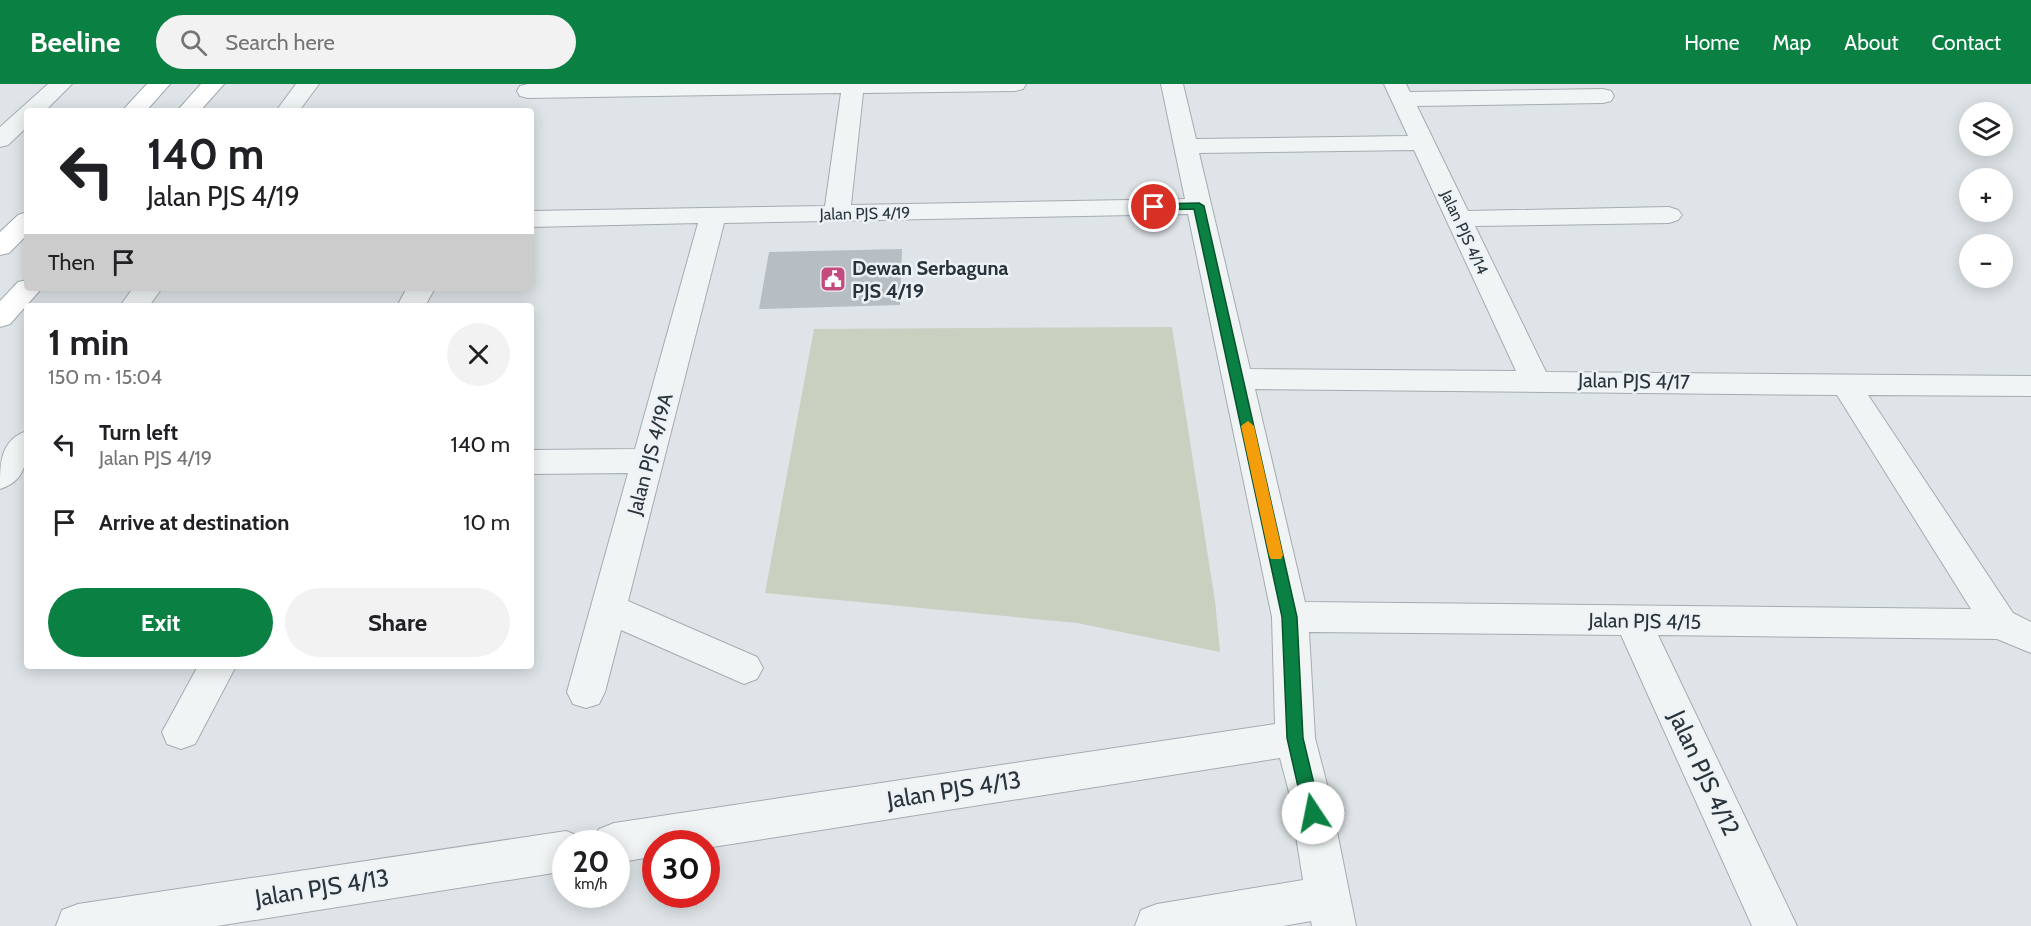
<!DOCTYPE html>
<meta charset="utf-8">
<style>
body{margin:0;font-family:Cabin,sans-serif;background:#f2f2f2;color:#202124;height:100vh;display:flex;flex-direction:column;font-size:22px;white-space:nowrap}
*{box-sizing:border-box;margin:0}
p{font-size:20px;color:#757577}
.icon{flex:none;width:33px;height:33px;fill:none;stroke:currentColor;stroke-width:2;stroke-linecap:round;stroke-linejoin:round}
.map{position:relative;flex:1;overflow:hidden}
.drawer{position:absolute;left:24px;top:219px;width:510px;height:366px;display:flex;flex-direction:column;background:#fff;border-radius:6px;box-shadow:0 3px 15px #0003}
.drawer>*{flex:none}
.hud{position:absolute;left:24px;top:24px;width:510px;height:183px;border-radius:6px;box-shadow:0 3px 15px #0003;background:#fff;color:#202124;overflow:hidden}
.buttons{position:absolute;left:1959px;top:18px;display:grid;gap:12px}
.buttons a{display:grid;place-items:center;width:54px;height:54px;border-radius:50%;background:#fff;box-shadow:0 3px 15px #0003;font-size:30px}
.speed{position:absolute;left:552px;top:746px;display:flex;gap:12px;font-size:30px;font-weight:700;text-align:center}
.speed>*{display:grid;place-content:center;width:78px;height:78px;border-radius:50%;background:#fff;box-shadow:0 3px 15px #0003;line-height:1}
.speed small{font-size:15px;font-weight:400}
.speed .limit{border:9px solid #d22;background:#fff;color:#111}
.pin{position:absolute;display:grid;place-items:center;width:51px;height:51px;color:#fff;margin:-26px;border:3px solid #fff;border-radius:50%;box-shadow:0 2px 6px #0007}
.me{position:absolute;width:66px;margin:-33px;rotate:349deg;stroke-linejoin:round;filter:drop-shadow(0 0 4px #0008)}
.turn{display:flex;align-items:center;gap:21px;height:126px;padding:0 24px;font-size:27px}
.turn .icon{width:78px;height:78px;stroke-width:2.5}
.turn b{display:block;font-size:42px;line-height:51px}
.then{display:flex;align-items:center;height:57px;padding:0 24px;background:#0003;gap:12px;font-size:22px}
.round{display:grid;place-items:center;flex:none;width:63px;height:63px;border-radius:32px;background:#f2f2f2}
.summary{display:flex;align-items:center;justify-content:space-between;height:102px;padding:0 24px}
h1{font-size:36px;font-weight:700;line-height:45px}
.primary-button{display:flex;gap:12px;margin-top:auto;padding:12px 24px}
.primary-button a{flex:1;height:69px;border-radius:36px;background:#0b8043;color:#fff;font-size:24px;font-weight:700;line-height:69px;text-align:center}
.primary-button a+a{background:#f2f2f2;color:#202124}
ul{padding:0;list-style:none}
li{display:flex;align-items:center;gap:18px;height:78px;padding:0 24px}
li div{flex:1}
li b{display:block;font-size:22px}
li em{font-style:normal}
header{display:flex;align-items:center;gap:36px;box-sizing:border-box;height:84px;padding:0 30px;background:#0b8043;color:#fff}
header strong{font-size:28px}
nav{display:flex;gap:33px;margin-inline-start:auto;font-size:21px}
.search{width:420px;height:54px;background:#f2f2f2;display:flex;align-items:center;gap:15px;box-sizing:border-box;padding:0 21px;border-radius:33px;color:#757577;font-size:22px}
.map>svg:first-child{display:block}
</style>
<header>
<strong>Beeline</strong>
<div class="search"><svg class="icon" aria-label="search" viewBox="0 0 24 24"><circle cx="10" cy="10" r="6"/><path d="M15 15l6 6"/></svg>Search here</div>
<nav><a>Home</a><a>Map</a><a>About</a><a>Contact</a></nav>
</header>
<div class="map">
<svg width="2031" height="842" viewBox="0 0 2031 842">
<rect width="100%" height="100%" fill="#dee4e7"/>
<path fill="#c8d0c0" d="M1172,243L1215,517L1220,568L1077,539L765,509L814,245Z"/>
<path fill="#b6bec3" d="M902,165L900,221L759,225L769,168Z"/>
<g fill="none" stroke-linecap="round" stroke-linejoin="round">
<g stroke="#a4acb1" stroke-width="2">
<path id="minor" d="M48,0H72L45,27H27V43L8,61L0,63V43Z
M296,0H319L299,27H276Z
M528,0H1026L1023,5L1015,7L863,9L851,121L1185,115L1161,0H1183L1196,55L1408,52L1384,0H1406L1410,8L1603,5L1611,7L1614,12L1611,17L1603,19L1417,22L1468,127L1669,123L1678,126L1682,131L1678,136L1669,139L1475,142L1546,288L2031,292V312L1868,311L2013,529L2031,538V569L1997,555L1658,551L1797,842H1752L1621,551L1309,548L1315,654L1329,708L1356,842H1312L1311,837L1283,842H1135L1141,826L1157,820L1303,796L1289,708L1280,674L706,764V759H656V772L616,779V759H593L599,745L614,739L1275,640L1272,533L1188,130L724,139L628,517L757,573L763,584L757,595L744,600L621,546L605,608L599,620L586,624L573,620L567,608L628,389L531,390V366L635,365L698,139L531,143V127L825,122L841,9L528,14L520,12L517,7L520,2ZM1414,66L1516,287L1250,285L1199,69ZM1255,305L1837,311L1971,525L1305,518Z
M133,204H162L149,222H120Z
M407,204H435L425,222H397Z
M27,347C27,372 29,396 0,405C0,379 0,356 27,347Z
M198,582H236L195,660L181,665L167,660L162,648Z
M566,747L581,753L584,759H566V787L217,842H56L62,826L78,820Z"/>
</g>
<g stroke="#9fabb2" stroke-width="2">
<path id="major" d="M147,0H170L146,27H122Z
M201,0H224L200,27H177Z
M27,128V151L9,169L0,171V148L18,131Z
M27,196V204H42L10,240L0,243V217L18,198Z"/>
</g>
<use href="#minor" fill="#f1f4f5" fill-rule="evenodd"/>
<use href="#major" fill="#fff" fill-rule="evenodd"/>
</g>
<path fill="#0b8043" stroke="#07532c" stroke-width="1.5" d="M1199,119L1204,122L1297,533L1303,654L1321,729L1319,734L1313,737L1307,734L1304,729L1287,654L1282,533L1194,125L1154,126L1148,123L1154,120Z"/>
<path fill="#f59e0b" d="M1248,337L1254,342L1283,471L1281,475H1271L1269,471L1241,342Z"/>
<defs>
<g id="civic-square" transform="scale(1.35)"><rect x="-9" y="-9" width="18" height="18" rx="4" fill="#c44b7d" stroke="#eef2f5"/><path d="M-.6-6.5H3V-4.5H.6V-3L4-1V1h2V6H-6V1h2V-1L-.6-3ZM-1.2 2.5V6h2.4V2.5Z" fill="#fff"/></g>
</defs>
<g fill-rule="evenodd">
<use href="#civic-square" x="833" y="195"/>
</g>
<g text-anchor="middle" stroke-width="5" stroke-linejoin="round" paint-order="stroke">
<g font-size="16" fill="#29353d" stroke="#eef2f5">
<text transform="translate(865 129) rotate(-1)" y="6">Jalan PJS 4/19</text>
<text transform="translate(1465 148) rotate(65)" y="6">Jalan PJS 4/14</text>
</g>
<g font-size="20" font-weight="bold" fill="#29353d" stroke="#eef2f5" text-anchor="start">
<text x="852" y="191">Dewan Serbaguna<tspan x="852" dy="23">PJS 4/19</tspan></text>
</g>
<g font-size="20" fill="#29353d" stroke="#eef2f5">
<text transform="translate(1634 297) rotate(1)" y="7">Jalan PJS 4/17</text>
<text transform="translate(650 370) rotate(-75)" y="7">Jalan PJS 4/19A</text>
<text transform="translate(1645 537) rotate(1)" y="7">Jalan PJS 4/15</text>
</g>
<g font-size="24" fill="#29353d" stroke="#eef2f5">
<text transform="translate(1704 689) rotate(65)" y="8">Jalan PJS 4/12</text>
<text transform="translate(954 706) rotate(-9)" y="8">Jalan PJS 4/13</text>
<text transform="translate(322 804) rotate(-9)" y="8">Jalan PJS 4/13</text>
</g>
</g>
</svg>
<div class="buttons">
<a><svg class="icon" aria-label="layers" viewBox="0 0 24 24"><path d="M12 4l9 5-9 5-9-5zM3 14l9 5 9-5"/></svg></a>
<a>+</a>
<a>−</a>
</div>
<div class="speed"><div>20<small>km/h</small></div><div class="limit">30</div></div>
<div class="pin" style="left:1154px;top:123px;background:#d93025"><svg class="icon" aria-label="arrive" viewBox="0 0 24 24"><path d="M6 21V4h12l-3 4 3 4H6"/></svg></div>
<svg class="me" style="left:1313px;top:729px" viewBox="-20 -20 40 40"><circle r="19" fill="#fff"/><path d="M0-13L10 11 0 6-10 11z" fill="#0b8043"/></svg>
<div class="hud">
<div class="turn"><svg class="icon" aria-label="left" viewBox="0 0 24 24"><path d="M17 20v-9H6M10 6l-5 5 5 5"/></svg><div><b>140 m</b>Jalan PJS 4/19</div></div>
<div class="then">Then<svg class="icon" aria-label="arrive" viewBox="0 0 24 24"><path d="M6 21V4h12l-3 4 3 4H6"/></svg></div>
</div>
<section class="drawer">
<div class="summary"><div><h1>1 min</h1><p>150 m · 15:04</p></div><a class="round"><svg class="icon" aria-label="close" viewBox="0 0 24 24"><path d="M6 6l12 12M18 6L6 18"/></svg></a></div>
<ul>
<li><svg class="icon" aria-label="left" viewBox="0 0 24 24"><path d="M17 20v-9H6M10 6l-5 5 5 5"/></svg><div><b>Turn left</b><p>Jalan PJS 4/19</p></div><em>140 m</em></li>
<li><svg class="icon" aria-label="arrive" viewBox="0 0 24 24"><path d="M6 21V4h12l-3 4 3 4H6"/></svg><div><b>Arrive at destination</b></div><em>10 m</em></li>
</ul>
<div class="primary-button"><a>Exit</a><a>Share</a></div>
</section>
</div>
